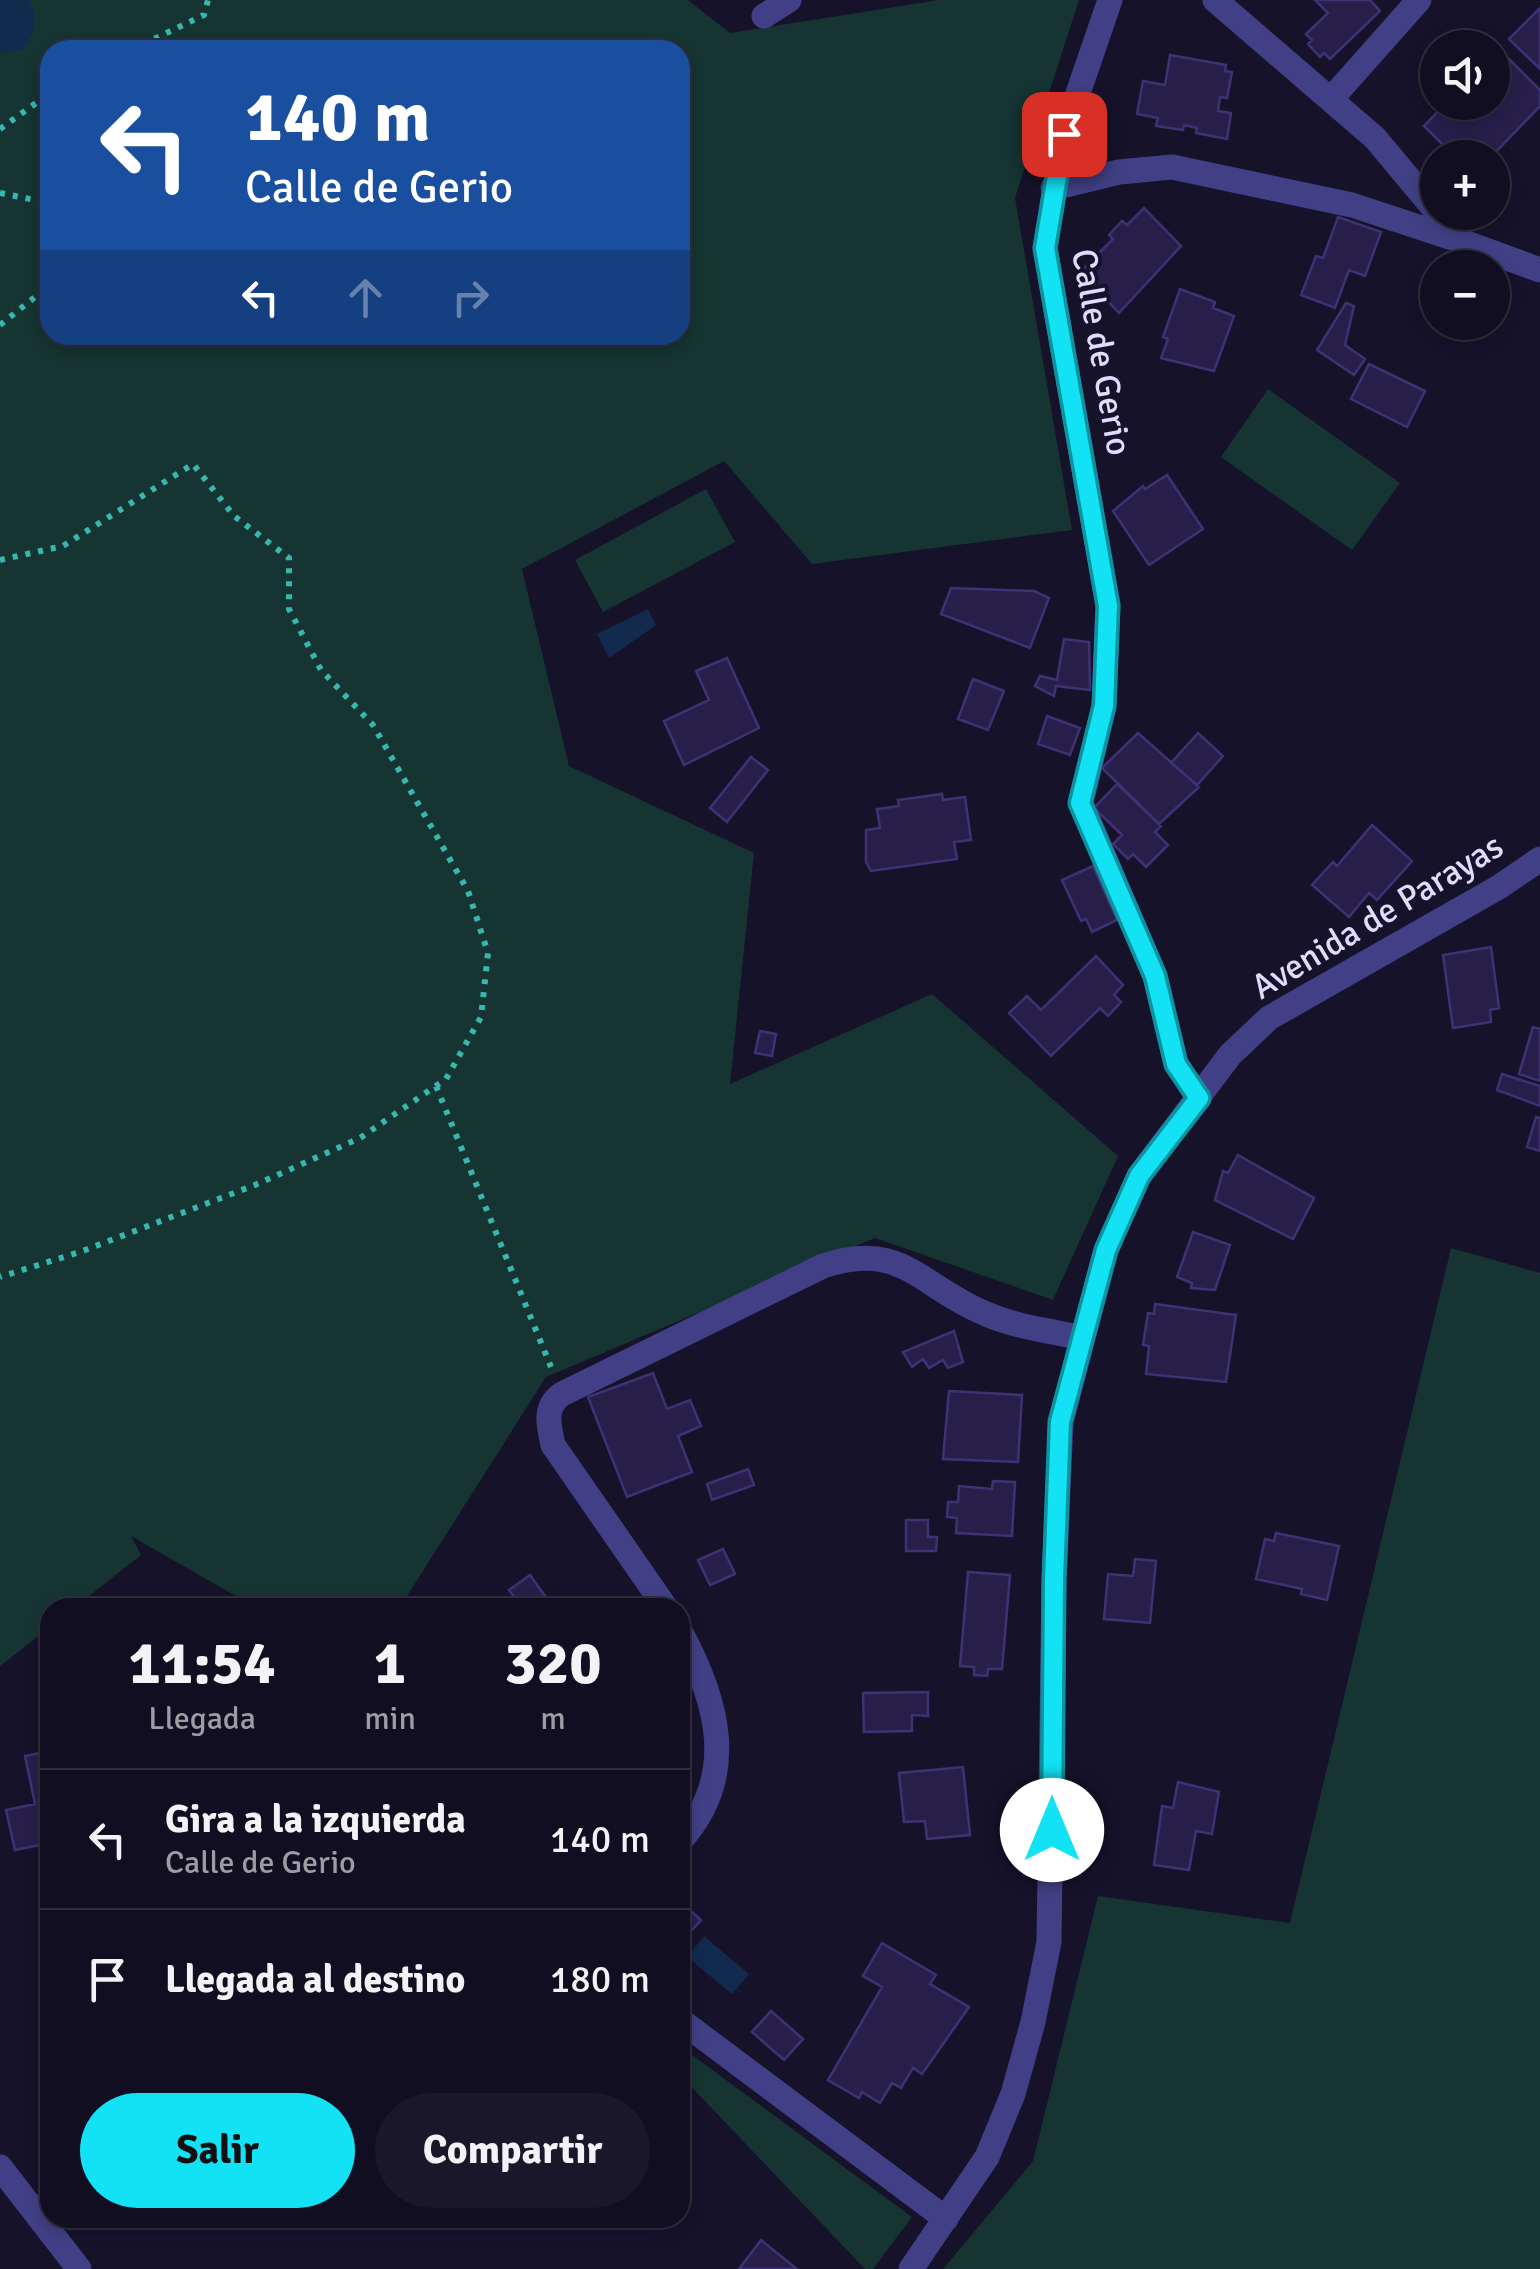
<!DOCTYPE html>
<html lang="es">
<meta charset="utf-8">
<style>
body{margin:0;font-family:Signika,sans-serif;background:#191729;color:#f1f3f6;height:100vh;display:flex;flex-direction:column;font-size:38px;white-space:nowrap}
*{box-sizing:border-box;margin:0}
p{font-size:32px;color:#9c9ca5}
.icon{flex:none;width:55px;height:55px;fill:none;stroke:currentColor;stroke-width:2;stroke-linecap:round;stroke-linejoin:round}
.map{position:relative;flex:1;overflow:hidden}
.sheet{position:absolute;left:40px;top:1598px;width:650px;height:630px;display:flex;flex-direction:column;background:#100e20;border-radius:30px;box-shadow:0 5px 15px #0003,0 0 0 2px #302e3e}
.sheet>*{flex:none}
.guide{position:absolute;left:40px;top:40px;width:650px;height:305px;border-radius:30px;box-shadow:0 5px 15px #0003,0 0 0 2px #302e3e;background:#1a4fa0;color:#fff;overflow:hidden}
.tools{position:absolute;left:1420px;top:30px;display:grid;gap:20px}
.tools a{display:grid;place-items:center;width:90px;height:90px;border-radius:50%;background:#100e20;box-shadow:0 5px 15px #0003,0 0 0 2px #302e3e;font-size:50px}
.pin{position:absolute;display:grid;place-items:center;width:85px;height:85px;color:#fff;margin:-42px;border-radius:20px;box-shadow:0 5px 15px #0006}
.me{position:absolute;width:110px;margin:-55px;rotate:0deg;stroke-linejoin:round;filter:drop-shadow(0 0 8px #0008)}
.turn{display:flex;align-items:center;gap:35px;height:210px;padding:0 40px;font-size:45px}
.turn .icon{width:130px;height:130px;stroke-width:2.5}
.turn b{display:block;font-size:70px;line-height:85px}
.lanes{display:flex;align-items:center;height:95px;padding:0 40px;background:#0003;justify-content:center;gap:50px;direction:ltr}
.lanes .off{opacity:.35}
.eta{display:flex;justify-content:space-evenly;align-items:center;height:170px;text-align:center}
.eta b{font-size:60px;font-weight:700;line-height:70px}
.primary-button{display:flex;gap:20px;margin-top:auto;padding:20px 40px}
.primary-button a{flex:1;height:115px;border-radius:60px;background:#12e2f4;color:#111;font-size:40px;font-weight:700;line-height:115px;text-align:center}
.primary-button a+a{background:#191729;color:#f1f3f6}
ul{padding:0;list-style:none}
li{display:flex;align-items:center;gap:30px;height:140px;padding:0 40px;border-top:2px solid #302e3e}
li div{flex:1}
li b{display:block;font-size:38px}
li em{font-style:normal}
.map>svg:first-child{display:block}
</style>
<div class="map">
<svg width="1540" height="2269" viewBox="0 0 1540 2269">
<rect width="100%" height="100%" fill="#16122a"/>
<path fill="#153432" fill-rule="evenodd" d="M0,0H688L730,33L939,0H1079L1015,198L1072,530L812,564L724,461L522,569L569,766L754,853L730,1084L932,994L1118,1156L1053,1300L875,1238L546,1377L400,1607H255L131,1536L141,1555L75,1607L50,1608V1627L0,1666ZM50,50H680V335H50Z
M1268,389L1400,483L1352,550L1221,457Z
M706,489L735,542L603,612L575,560Z
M1451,1248L1540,1273V2269H943L1033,2161L1098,1896L1290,1923Z
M680,2046L912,2217L873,2269H865L680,2075Z"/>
<path fill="#122a4e" d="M0,0H29C40,19 34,32 23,49L0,53Z
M648,609L656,625L609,658L597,634Z
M704,1936L749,1974L732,1994L687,1957Z"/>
<path fill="#271f4a" stroke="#3e3275" stroke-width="2.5" d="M1315,0H1370L1380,11L1330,59L1324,53L1320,57L1308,44L1312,40L1306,34L1328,13Z
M1540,8V69L1509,39Z
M1499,49L1540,90V106L1490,158H1456L1424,126L1447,102H1492V56Z
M1170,55L1226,65L1225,71L1232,72L1227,98L1220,97L1218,111L1231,113L1227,139L1196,133L1197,128L1184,125L1183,130L1156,126L1158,118L1137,114L1143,81L1165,85Z
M1144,208L1181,246L1119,313L1080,272L1113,239L1109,235L1122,221L1127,225Z
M1338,217L1381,232L1365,276L1349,270L1335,308L1301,295L1316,256L1323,258Z
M1180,289L1215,302L1213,308L1234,316L1214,371L1161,358L1168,339L1163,337Z
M1346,303L1354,306L1345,345L1365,359L1354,375L1317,350Z
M1369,364L1425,391L1407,427L1351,399Z
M1167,475L1203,529L1149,565L1113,511L1143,486L1145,489Z
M951,588L1034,591L1049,598L1030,648L941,614Z
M1064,639L1089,642L1090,690L1056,686L1054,696L1035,686L1040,676L1057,680Z
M727,658L759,728L684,765L664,721L709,700L696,671Z
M973,679L1004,691L988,730L958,719Z
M1047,716L1080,728L1070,755L1038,744Z
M1138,733L1199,787L1159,824L1102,768Z
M1198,733L1223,756L1197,785L1171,763Z
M751,757L768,770L727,822L710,808Z
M1117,784L1161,826L1155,832L1168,845L1146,867L1133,854L1128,859L1113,844L1122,835L1094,808Z
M942,794L943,800L965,797L971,840L954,842L957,859L871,871L866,862V830L880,828L877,809L899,806L898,800Z
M1372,825L1412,861L1377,900L1369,893L1349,917L1312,885L1333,862L1337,866Z
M1093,866L1117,920L1092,932L1086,919L1081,921L1062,880Z
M1491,947L1499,1008L1490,1010L1491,1022L1453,1028L1443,955Z
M1096,956L1123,985L1114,995L1121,1002L1108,1016L1100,1008L1051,1056L1009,1013L1027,996L1041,1010Z
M1533,1027L1540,1029V1081L1519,1074Z
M760,1031L776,1034L772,1056L755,1053Z
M1502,1074L1540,1086V1106L1497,1090Z
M1536,1117L1540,1118V1151L1527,1147Z
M1238,1155L1314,1198L1293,1239L1215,1200L1223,1171L1228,1173Z
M1193,1232L1230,1245L1215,1290L1191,1288L1192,1283L1177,1277Z
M1155,1304L1236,1315L1226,1382L1146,1374L1149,1346L1143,1345L1148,1313L1154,1314Z
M954,1331L963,1362L948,1368L943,1360L929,1368L923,1359L912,1367L903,1352Z
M653,1373L667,1409L690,1400L701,1426L678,1436L692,1472L627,1497L588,1397Z
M949,1391L1022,1395L1018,1462L943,1459Z
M748,1469L754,1485L712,1500L707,1484Z
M993,1481L1015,1482L1012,1536L956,1533L957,1518L947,1517L948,1502H958L959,1486L992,1489Z
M906,1520H928V1537H937L936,1551H906Z
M1276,1533L1339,1546L1327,1600L1301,1594L1302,1589L1256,1579L1265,1539L1274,1541Z
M723,1549L735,1574L710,1585L698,1560Z
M1135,1559L1156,1561L1150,1623L1104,1619L1108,1574L1133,1576Z
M968,1572L1010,1575L1002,1669H988L987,1676L974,1675V1667L960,1666Z
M530,1575L550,1603L543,1608H522L509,1590Z
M928,1692V1716L912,1715V1731L864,1732L863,1693Z
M50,1751V1843L15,1850L6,1810L35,1804L25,1756Z
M963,1767L970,1835L927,1839L925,1821L904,1822L899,1773Z
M1178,1782L1219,1792L1212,1834L1196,1831L1189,1870L1154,1865L1162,1806L1173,1808Z
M691,1911L701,1920L680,1943V1922Z
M882,1943L936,1975L930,1984L969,2007L922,2074L913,2068L901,2088L892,2083L880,2103L862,2092L859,2098L828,2080L882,1987L863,1976Z
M771,2011L803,2039L784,2060L752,2032Z
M761,2240L797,2269H739Z"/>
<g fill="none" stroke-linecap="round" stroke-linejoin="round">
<path stroke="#37b7ad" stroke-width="6" stroke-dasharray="5 8" stroke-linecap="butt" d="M131,50L204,15L208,0
M0,129L50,93
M0,193L50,203
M0,325L50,285
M0,560L63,546L193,464L234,516L289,558V609L321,670L373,725L468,891L488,953L481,1017L446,1079L360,1138L255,1185L80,1252L0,1277
M436,1086L551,1367"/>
<path stroke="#414086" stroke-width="25" d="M1110,0L1064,134L1045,248L1108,605L1104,706L1081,803L1155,976L1176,1064L1199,1099
M1215,0L1375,138L1461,241L1540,270
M764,16L789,0
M1332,98L1419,0
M1053,188L1119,172L1172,167L1352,205L1461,241
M666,1608L553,1445C549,1426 543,1407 562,1394L823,1266C902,1240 918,1285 984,1313C1015,1327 1048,1330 1081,1338
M680,1631C718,1701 739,1776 680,1841
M680,2020L946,2219
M0,2167L79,2269
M911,2269L987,2157L1013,2094L1033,2022L1049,1942L1054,1580L1061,1422L1106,1250L1139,1176L1230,1055L1269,1018L1499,887L1540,859"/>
</g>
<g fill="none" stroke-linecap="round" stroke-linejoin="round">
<g stroke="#0c939f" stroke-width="25">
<path id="route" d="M1052,1830L1054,1580L1060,1422L1106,1250L1139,1176L1199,1098L1176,1064L1155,976L1080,803L1104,706L1108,606L1045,248L1064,134"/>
</g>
<use href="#route" stroke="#12e2f4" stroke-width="18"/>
</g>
<g text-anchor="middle" stroke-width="8" stroke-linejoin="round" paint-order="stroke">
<g font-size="35" fill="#e0dcfd" stroke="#16122a">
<text transform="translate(1102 352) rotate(80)" y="12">Calle de Gerio</text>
<text transform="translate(1377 916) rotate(-31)" y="12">Avenida de Parayas</text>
</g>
</g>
</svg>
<div class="tools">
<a><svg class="icon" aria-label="sound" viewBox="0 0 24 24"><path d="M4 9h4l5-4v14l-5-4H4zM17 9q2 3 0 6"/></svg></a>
<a>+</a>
<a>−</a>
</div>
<div class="pin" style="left:1064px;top:134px;background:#d93025"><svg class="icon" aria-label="arrive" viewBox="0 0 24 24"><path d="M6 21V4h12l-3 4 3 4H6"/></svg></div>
<svg class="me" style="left:1052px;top:1830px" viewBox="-20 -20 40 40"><circle r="19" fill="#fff"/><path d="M0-13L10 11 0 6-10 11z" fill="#12e2f4"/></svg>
<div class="guide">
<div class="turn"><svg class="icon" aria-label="left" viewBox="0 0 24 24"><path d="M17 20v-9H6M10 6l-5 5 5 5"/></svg><div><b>140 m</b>Calle de Gerio</div></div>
<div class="lanes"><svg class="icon" aria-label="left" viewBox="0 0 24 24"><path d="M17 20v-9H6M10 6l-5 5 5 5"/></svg><svg class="icon off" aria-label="ahead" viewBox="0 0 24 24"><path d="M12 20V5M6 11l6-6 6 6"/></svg><svg class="icon off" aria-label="right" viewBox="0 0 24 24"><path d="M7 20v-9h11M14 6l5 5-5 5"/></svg></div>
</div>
<section class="sheet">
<div class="eta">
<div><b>11:54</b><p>Llegada</p></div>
<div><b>1</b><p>min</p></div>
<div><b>320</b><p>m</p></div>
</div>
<ul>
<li><svg class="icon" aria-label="left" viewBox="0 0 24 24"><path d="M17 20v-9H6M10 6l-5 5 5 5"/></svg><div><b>Gira a la izquierda</b><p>Calle de Gerio</p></div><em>140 m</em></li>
<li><svg class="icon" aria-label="arrive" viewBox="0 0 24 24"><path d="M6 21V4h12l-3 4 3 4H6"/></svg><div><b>Llegada al destino</b></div><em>180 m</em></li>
</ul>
<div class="primary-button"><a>Salir</a><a>Compartir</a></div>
</section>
</div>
